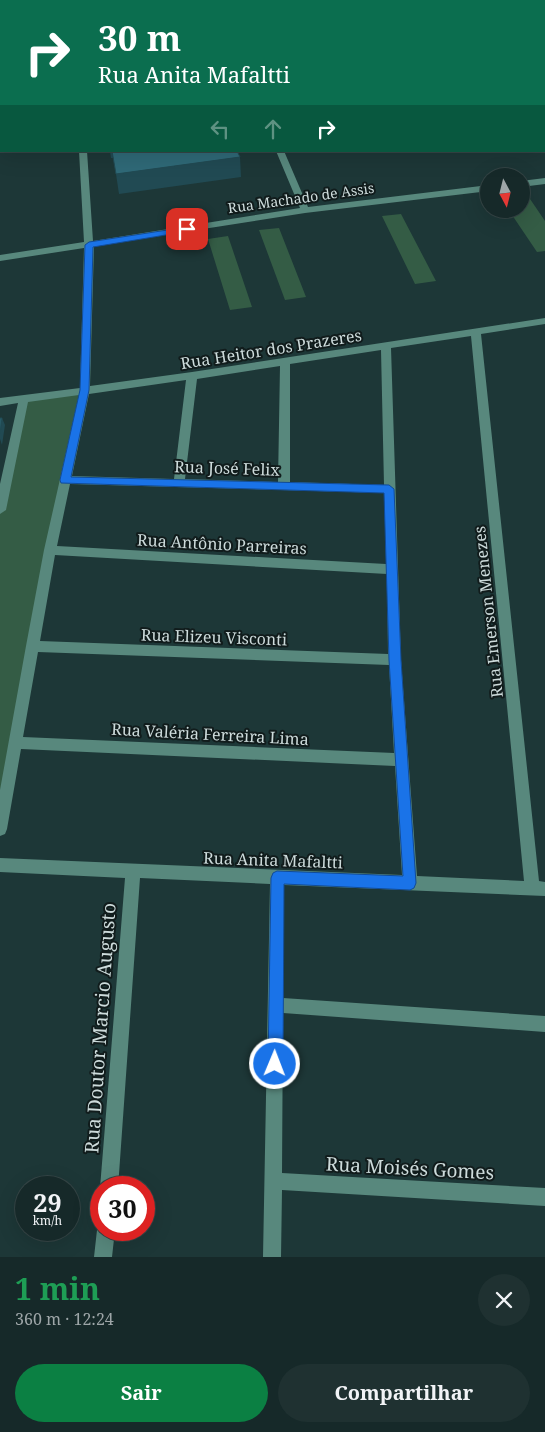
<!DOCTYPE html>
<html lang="pt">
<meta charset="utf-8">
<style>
body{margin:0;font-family:"Noto Serif",serif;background:#1f3131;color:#f1f3f6;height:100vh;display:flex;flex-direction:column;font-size:19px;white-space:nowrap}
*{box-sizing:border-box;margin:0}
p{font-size:16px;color:#9ea6a8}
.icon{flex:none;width:28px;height:28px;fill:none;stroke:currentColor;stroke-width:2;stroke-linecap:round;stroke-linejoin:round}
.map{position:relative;height:1257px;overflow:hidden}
.drawer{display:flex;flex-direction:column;background:#162929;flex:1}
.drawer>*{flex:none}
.hud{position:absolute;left:0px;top:0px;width:545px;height:152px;box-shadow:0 5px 20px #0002,0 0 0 1px #354546;background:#0b6e4f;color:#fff;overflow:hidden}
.needle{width:32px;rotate:173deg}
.tools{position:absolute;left:480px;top:168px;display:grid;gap:10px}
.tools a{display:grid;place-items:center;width:50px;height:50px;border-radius:50%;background:#162929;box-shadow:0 5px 20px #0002,0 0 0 1px #354546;font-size:25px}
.speed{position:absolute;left:15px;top:1176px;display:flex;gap:10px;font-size:25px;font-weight:700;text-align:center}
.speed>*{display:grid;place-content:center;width:65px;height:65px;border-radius:50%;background:#162929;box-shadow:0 5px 20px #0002,0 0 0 1px #354546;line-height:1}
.speed small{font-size:12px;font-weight:400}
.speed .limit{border:8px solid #d22;background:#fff;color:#111}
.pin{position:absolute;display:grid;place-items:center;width:42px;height:42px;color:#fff;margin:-21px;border-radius:10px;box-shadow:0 2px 8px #0006}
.me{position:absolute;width:55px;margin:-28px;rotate:1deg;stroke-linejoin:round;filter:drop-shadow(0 0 4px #0008)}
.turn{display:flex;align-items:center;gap:18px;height:105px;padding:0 15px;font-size:22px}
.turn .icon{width:65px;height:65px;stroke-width:2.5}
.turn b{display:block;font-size:35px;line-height:42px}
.lanes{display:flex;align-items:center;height:48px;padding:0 15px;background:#0003;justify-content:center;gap:25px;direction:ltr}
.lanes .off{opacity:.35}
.round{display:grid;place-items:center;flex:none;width:52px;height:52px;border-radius:26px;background:#1f3131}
.headline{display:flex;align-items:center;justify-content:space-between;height:85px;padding:0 15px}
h1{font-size:30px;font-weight:700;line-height:38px;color:#1e9e55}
.primary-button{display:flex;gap:10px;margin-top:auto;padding:10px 15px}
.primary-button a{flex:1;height:58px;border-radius:30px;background:#0b8043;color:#fff;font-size:20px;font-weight:700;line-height:58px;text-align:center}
.primary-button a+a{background:#1f3131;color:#f1f3f6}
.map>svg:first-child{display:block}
</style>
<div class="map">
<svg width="545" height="1257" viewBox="0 0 545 1257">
<rect width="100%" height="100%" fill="#1d3737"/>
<path fill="#345c45" d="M528,196L545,221V251L537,252L508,209H521V197Z
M401,214L436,281L415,284L382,216Z
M279,228L306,297L285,300L259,230Z
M228,236L252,307L230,310L208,239Z
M85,390L0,821V510L24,398Z"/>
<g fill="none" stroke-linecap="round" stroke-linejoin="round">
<path fill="#58887d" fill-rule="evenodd" d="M268,0H275V1H268Z
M481,0H488V1H481Z
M544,67H545V71H544Z
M0,134H1V138H0Z
M79,151H87L93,241L300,208L276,151H284L308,207L489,185V191L305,213L94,246L90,386L192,372L545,318V324L481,334L539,881L545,882V896L284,885L283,998L545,1016V1032L283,1013L282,1173L545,1188V1206L282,1190L281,1257H263L270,884L140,878L118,1188H101V1190L100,1188L125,878L0,872V858L402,875L395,766L21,749L7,829L5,834L0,836V790L26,646L44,550L79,395L28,402L6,510L0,514V484L18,403L0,406V398L80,388L84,248L0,261V255L84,242ZM471,336L524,881L417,876L401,660L391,348ZM381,350L384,485L290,482V364ZM280,366L278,482L185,479L197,379ZM186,380L174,479L72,476L89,394ZM70,484L385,493L386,564L57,546ZM55,555L387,574L388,654L40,641ZM38,652L389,665L394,753L23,737Z
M545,178V184L521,187V181Z
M101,1223V1230H115L112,1257H94L97,1230Z"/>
</g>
<path fill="#214a53" d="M110,151H112L113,158H111Z
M240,157L241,177L119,194L116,174Z
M2,418L5,425L2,445L0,439V434Z"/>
<path fill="#2f6977" stroke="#214a53" d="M112,151H237L240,157L116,174Z
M0,418H2L0,434Z"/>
<path fill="#1a73e8" stroke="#114b97" d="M187,227L191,229L190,231L93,247L89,390L71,477L389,485L394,489L401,660L416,883L414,888L410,890L284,884L283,1064L281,1069L275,1071L270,1069L268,1064L271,878L273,873L277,871L403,876L389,660L384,493L61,483L60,480L80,390L85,245L89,242Z"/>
<g text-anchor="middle" stroke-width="4" stroke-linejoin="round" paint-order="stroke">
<g font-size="14" fill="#cddbdb" stroke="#111c1c">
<text transform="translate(301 198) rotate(-8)" y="5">Rua Machado de Assis</text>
</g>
<g font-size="16" fill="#cddbdb" stroke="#111c1c">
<text transform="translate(271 349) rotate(-9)" y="6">Rua Heitor dos Prazeres</text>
<text transform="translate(227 468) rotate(2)" y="6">Rua José Felix</text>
<text transform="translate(222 544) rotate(3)" y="6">Rua Antônio Parreiras</text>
<text transform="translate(488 612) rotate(-96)" y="6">Rua Emerson Menezes</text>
<text transform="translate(214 637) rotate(2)" y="6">Rua Elizeu Visconti</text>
<text transform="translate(210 734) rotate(3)" y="6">Rua Valéria Ferreira Lima</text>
<text transform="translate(273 860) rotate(2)" y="6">Rua Anita Mafaltti</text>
</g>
<g font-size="19" fill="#cddbdb" stroke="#111c1c">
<text transform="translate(100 1028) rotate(-86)" y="7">Rua Doutor Marcio Augusto</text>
<text transform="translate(410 1168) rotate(3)" y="7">Rua Moisés Gomes</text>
</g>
</g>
</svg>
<div class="tools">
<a><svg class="needle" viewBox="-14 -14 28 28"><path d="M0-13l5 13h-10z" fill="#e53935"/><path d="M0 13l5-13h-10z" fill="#9ea6a8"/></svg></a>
</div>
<div class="speed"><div>29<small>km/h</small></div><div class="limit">30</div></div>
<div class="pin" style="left:187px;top:229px;background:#d93025"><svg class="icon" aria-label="arrive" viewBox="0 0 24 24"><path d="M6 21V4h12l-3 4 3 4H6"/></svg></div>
<svg class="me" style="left:275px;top:1064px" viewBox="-20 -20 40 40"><circle r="17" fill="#1a73e8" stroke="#fff" stroke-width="3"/><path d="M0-11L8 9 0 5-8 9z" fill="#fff"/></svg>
<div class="hud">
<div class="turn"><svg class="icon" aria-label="right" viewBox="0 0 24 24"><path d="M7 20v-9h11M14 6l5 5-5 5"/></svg><div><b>30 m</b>Rua Anita Mafaltti</div></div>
<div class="lanes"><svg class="icon off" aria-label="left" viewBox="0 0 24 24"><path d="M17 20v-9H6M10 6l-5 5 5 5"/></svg><svg class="icon off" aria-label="ahead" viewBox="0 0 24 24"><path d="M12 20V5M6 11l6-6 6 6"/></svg><svg class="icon" aria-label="right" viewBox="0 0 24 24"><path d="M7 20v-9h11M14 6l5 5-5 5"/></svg></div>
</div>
</div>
<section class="drawer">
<div class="headline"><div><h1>1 min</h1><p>360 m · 12:24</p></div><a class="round"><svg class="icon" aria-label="close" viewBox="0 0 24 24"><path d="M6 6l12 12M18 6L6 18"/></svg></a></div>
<div class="primary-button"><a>Sair</a><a>Compartilhar</a></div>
</section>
